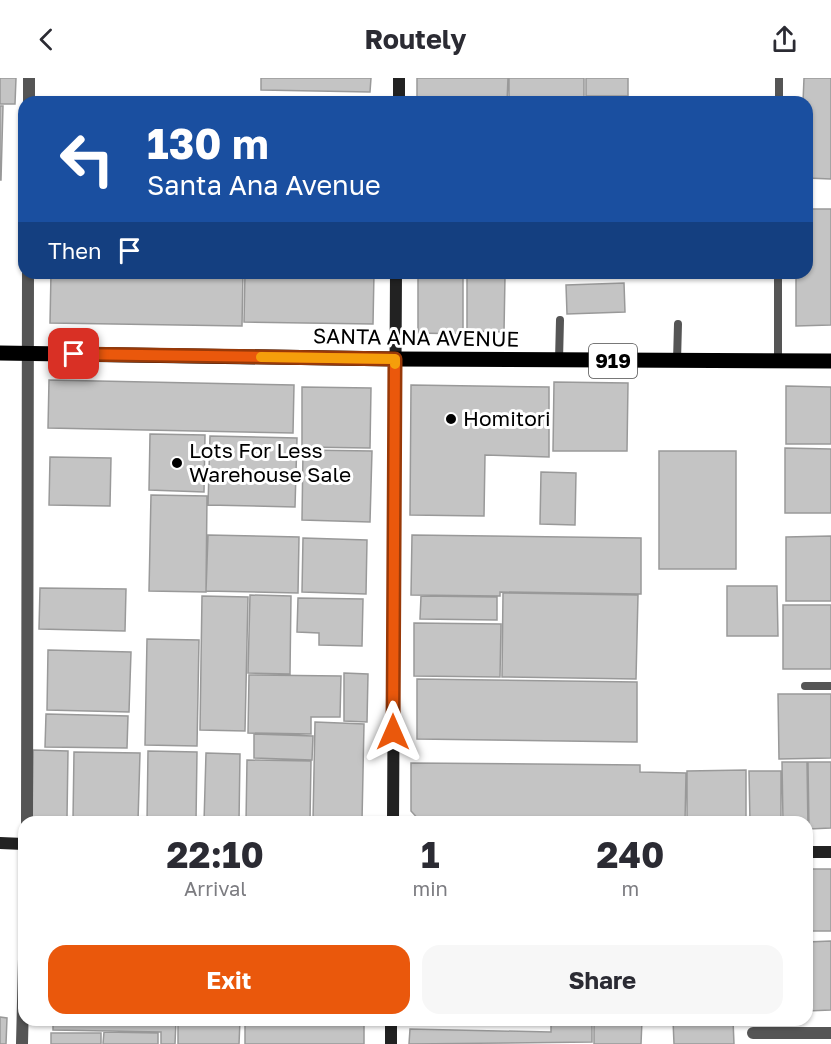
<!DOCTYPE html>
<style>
body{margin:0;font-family:"Golos Text",sans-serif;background:#f7f7f7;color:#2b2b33;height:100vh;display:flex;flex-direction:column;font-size:22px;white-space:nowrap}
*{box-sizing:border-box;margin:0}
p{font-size:20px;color:#7c7c81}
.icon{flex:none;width:33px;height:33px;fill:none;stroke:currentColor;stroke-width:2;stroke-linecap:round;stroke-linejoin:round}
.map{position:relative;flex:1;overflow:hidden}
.sheet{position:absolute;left:18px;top:738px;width:795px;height:210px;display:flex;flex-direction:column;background:#fff;border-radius:18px;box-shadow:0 2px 4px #0004}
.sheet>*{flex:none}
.guide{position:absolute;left:18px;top:18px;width:795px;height:183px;border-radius:18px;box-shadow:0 2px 4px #0004;background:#1a4fa0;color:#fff;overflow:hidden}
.pin{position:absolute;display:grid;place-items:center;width:51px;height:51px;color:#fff;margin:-26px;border-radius:12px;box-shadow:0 3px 9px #0006}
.me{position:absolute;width:66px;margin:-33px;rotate:0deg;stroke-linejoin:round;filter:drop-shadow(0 0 4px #0008)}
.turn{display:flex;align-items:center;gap:21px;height:126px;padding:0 30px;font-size:27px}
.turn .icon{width:78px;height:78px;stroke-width:2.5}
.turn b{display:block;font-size:42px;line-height:51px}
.then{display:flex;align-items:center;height:57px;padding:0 30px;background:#0003;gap:12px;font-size:22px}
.eta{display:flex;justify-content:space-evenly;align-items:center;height:102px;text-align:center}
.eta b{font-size:36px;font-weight:700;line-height:42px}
.cta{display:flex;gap:12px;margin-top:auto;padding:12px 30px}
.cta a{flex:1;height:69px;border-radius:18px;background:#ea580c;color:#fff;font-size:24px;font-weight:700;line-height:69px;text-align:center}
.cta a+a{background:#f7f7f7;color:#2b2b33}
header{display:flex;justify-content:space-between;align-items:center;height:78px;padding:0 30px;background:#fff;font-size:27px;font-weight:700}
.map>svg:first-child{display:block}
</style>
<header><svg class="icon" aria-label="back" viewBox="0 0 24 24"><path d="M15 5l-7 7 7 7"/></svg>Routely<svg class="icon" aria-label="share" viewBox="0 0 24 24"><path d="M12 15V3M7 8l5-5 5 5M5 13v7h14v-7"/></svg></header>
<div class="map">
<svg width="831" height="966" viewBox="0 0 831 966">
<rect width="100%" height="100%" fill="#fff"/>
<path fill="#c4c4c4" stroke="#999" stroke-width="1.5" d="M0,0H16L15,26H0Z
M261,0H371L370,14L261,12Z
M417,0H508L507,24H417Z
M509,0H584V24H509Z
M586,0H628V18H586Z
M804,0H831V101L807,100V24H803Z
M0,28H3L1,102H0Z
M807,131H831V247L796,248V195H807Z
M51,195H243L242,248L50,245Z
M245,195H374L373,246L244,244Z
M644,195H712V199L644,200Z
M467,197L505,198L504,254L467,253Z
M418,200H463V256L418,255Z
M624,205L625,234L567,236L566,207Z
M49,302L294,307L293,355L48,350Z
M554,304L628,305L627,373H553Z
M411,307L549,309V379L485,377L484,438L410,437Z
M786,308L831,309V366H786Z
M302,309L371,310L370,370L302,369Z
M150,356L205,357L204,414L149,412Z
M210,358L297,360L295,429L208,427Z
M785,370L831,371V435H785Z
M303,372L372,373L370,444L302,442Z
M659,373H736V491H659Z
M50,379L111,380L110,428L49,427Z
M541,394L576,395L575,447L540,446Z
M151,417L207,418L206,514L149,513Z
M208,457L299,459L298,515L206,513Z
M412,457L641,460V516L500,514V518L411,517Z
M831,458V523H786V459Z
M303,460L367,462L366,516L302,514Z
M727,508H777L778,558H727Z
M40,510L126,511L125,553L39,551Z
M503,515L638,517L636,601L502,599Z
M250,517L291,518L290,596L248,595Z
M202,518L248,519L245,653L200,652Z
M421,518L497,519V542L420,541Z
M298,520L363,521L362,568L319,567V555L297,554Z
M783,527H831V591H783Z
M414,545L501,546L500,599L414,598Z
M147,561L199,562L197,668L145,667Z
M48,572L131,574L129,634L47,632Z
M344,595L368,596L367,644L344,643Z
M249,597L341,598L340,639H311V656L248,655Z
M417,601L637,604V664L417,661Z
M778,616H831V680L779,681Z
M46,636L128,638L127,670L45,669Z
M315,644L364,646L362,743L313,742Z
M254,656L313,658L312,682L254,680Z
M33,672L68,673L67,740H32Z
M148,673L197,674L196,744H147Z
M74,674L140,675L138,743L73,742Z
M206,675L240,676L239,744H204Z
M247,682L311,683L310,744H246Z
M782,684H807L808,752L807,744H783Z
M808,684H831V750L809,751Z
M411,685L640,687V694L686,695L685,744H421L411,733Z
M746,692V744H687V693Z
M749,693H781V744H750Z
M807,791H831V853H807Z
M831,863V932L807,933V864Z
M0,939L7,940L6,966H0Z
M53,942H176L175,966H161V954L53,952Z
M178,942H240L239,966H178Z
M245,942H364V966H245Z
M551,942H592V964L409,966L410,951L551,954Z
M594,942H642L641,966H594Z
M673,942H733L734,966H674Z
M104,954L158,955V966H103Z
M51,955H101V966H51Z"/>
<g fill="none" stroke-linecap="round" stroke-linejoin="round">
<path stroke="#555" stroke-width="8" d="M779,24V0
M559,282L560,242
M677,283L678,246
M778,284V195
M805,608H831"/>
<path stroke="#555" stroke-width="12" d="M29,24V0
M27,744L28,195
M753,955H831
M22,966L24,881"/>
<path stroke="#222" stroke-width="12" d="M399,24V0
M393,744L396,195
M0,765L24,766
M807,774H831
M391,966V942"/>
<path stroke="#000" stroke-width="15" d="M0,275L395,281L831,283"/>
</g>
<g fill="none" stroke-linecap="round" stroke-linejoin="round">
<g stroke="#983908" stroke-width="15">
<path id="route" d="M74,276L395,281L393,654"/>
</g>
<use href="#route" stroke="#ea580c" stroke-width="10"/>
<path stroke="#f59e0b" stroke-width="10" d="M261,279L395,281V286"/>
</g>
<g fill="#000" stroke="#fff" stroke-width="2">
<circle cx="451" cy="341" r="6"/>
<circle cx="177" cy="385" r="6"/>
</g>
<g text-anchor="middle" stroke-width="6" stroke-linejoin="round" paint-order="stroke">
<rect fill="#fff" stroke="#4c4c4c" stroke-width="1.5" x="589" y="266" width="48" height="34" rx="4.5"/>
<g font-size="20" font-weight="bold" fill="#000">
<text x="613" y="290">919</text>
</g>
<g font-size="21" fill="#000" stroke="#fff">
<text transform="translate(416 260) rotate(1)" y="7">SANTA ANA AVENUE</text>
</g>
<g font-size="21" fill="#000" stroke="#fff" text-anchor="start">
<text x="463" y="348">Homitori</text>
<text x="189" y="380">Lots For Less<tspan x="189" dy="24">Warehouse Sale</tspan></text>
</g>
</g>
</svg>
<div class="pin" style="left:74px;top:276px;background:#d93025"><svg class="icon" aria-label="arrive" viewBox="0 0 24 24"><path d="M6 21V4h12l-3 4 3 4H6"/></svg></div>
<svg class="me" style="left:393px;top:654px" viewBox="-20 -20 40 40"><path d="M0-17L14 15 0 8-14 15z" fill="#ea580c" stroke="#fff" stroke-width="4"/></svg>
<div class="guide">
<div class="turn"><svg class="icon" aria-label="left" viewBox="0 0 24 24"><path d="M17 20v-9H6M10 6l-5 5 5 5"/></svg><div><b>130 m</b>Santa Ana Avenue</div></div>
<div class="then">Then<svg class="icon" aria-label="arrive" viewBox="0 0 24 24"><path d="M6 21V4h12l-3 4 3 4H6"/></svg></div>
</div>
<section class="sheet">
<div class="eta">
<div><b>22:10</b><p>Arrival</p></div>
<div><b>1</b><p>min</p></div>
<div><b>240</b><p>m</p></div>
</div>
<div class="cta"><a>Exit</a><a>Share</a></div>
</section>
</div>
